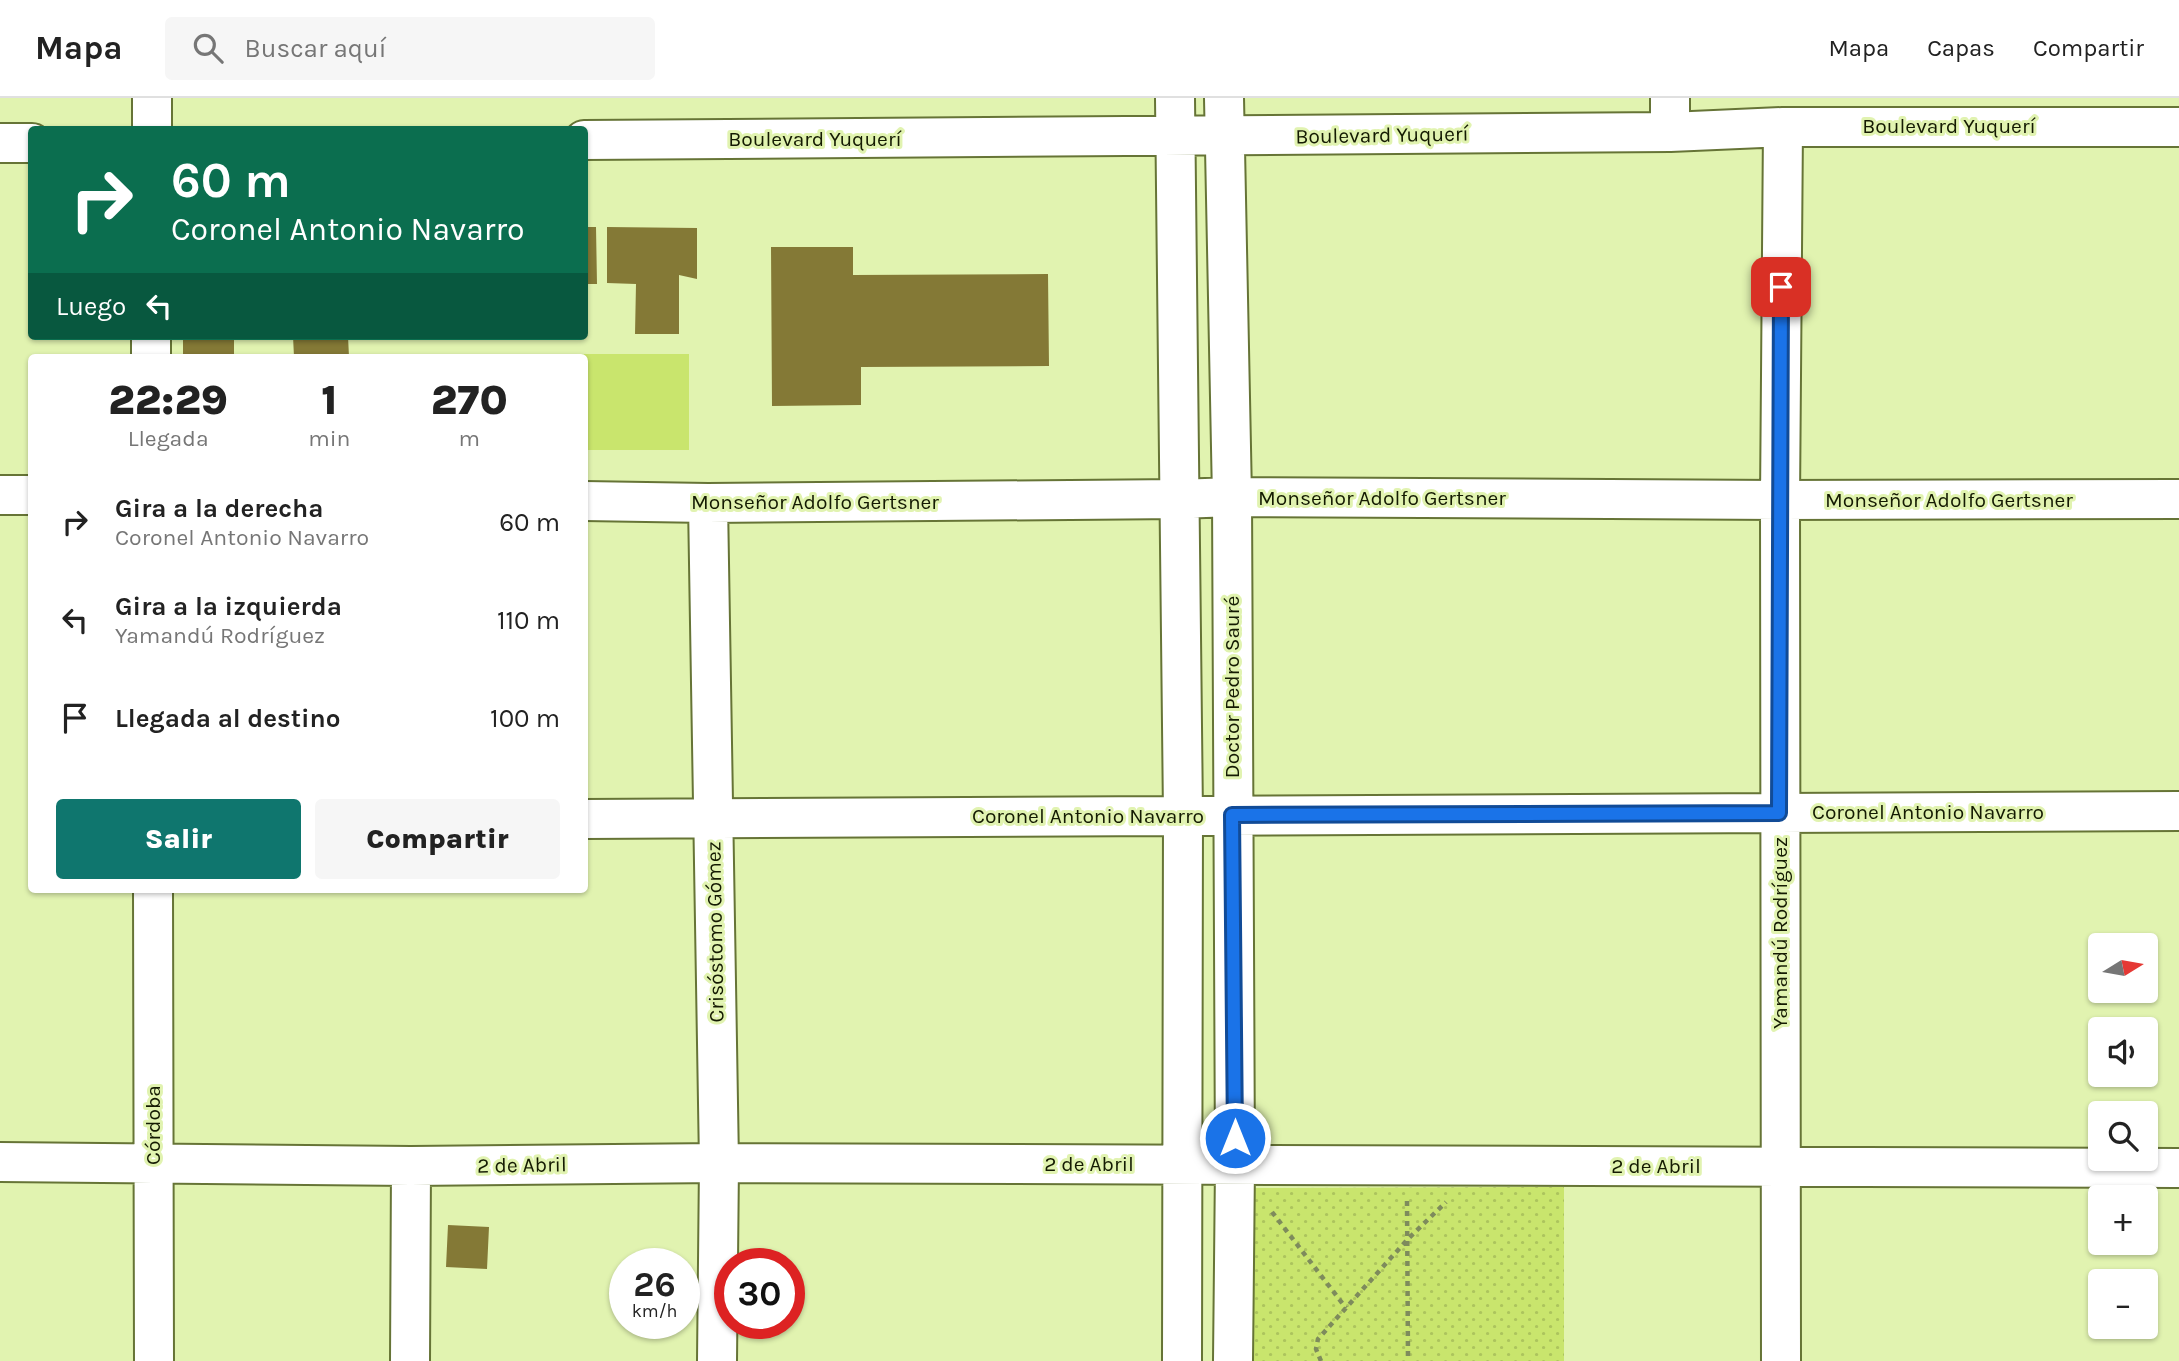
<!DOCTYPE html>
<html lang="es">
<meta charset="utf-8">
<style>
body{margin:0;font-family:Karla,sans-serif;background:#f6f6f6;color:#222;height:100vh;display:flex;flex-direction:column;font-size:26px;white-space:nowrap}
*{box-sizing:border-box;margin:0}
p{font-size:23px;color:#767676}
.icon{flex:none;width:38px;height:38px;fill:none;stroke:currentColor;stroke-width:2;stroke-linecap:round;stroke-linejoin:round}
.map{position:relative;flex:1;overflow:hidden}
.panel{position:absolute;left:28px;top:256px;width:560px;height:539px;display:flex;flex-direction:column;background:#fff;border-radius:7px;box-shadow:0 2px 5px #0004}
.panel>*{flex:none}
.guide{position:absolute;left:28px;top:28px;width:560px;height:214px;border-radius:7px;box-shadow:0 2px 5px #0004;background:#0b6e4f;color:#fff;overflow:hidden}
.needle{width:46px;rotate:79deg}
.buttons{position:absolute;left:2088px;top:835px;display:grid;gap:14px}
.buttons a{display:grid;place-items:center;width:70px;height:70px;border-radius:7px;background:#fff;box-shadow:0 2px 5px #0004;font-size:35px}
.speed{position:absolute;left:609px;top:1150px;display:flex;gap:14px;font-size:35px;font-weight:700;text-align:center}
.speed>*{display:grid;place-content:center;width:91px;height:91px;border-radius:50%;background:#fff;box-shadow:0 2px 5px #0004;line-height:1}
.speed small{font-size:18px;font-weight:400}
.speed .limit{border:10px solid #d22;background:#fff;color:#111}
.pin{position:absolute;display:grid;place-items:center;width:60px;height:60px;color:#fff;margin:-30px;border-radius:14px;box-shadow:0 4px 10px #0006}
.me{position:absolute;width:77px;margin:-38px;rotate:0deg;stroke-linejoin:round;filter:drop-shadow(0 0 5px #0008)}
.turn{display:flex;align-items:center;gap:24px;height:147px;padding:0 28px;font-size:32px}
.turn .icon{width:91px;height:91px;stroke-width:2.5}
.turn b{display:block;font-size:49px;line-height:60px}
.then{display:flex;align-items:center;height:66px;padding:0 28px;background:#0003;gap:14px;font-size:26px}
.eta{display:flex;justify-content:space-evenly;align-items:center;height:119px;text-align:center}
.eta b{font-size:42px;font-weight:800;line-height:49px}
.action{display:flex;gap:14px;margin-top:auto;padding:14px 28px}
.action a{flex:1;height:80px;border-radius:7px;background:#0f766e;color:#fff;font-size:28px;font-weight:800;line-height:80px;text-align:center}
.action a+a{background:#f6f6f6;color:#222}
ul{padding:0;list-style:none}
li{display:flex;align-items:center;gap:21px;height:98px;padding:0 28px}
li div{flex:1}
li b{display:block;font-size:26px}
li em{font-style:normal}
header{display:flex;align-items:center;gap:42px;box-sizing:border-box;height:98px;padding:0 35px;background:#fff;border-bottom:2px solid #e0e0e0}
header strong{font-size:33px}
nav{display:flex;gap:38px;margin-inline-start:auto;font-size:24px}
.search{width:490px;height:63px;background:#f6f6f6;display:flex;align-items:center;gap:18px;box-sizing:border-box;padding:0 24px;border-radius:7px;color:#767676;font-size:26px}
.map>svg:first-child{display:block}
</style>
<header>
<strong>Mapa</strong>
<div class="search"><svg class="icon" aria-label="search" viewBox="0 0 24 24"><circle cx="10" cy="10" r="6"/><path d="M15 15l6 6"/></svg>Buscar aquí</div>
<nav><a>Mapa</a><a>Capas</a><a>Compartir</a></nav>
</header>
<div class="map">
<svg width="2179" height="1263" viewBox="0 0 2179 1263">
<defs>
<pattern id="park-dots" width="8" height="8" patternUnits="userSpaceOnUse" patternTransform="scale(1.75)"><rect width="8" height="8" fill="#c9e56d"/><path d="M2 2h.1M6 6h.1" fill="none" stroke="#acc45d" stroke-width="1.8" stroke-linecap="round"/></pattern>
</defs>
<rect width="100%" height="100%" fill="#e1f3b0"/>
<path fill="#c9e56d" d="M542,256H689V352H585L584,259H542Z"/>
<path fill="url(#park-dots)" d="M1564,1089V1263H1243V1090Z"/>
<path fill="#847936" d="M584,129H596L597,186H584Z
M607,129L697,130V181L679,177V236H635L636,186L607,185Z
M771,149H853V177L1048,176L1049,268L861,269V307L772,308Z
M183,238H234V259H183Z
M293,238H348L349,259H294Z
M448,1127L489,1129L487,1171L446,1169Z"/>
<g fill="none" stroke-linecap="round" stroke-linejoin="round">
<g stroke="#667436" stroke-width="42">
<path id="minor" d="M152,0V32
M1175,0L1183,717L1182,1263
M1224,0L1232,399L1235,1067L1233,1263
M1670,0V34
M584,42L1670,34L1783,29H2179
M0,45H32
M151,259V238
M0,397H32
M584,403L708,405L1179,401L1232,399L1780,402L2179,401
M708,405L719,1065L717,1263
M584,721L2179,713
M153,791L154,1263
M0,1064L411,1068L719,1065L2179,1070
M410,1263L411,1068
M1781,1263L1780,402L1783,29"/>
</g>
<path stroke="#7e8b5c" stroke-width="4.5" stroke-dasharray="5 5" stroke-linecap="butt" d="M1407,1103L1408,1263
M1272,1114L1346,1210
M1321,1263L1316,1251L1318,1241L1407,1142L1446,1104"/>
<use href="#minor" stroke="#fff" stroke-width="38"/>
</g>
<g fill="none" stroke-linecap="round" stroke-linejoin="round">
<g stroke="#114b97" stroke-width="18">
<path id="route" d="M1235,1040L1232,717L1779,715L1781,189"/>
</g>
<use href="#route" stroke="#1a73e8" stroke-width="12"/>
</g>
<g text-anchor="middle" stroke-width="6" stroke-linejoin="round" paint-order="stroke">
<g font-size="21" fill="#141a02" stroke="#e1f3b0">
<text x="1949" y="35">Boulevard Yuquerí</text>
<text transform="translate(1382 37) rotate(-1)" y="7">Boulevard Yuquerí</text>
<text x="815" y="48">Boulevard Yuquerí</text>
<text x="1382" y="407">Monseñor Adolfo Gertsner</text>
<text x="1949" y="409">Monseñor Adolfo Gertsner</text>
<text x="815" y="411">Monseñor Adolfo Gertsner</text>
<text transform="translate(1232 589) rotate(-90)" y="7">Doctor Pedro Sauré</text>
<text x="1928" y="721">Coronel Antonio Navarro</text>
<text x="1088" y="725">Coronel Antonio Navarro</text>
<text transform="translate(715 834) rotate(-91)" y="7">Crisóstomo Gómez</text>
<text transform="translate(1780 835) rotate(-90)" y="7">Yamandú Rodríguez</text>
<text transform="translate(153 1027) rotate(-90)" y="7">Córdoba</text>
<text x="1089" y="1073">2 de Abril</text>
<text transform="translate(522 1067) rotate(-1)" y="7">2 de Abril</text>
<text x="1656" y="1075">2 de Abril</text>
</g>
</g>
</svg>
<div class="buttons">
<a><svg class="needle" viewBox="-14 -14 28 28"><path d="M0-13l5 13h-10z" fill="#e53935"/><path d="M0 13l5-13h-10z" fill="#767676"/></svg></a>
<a><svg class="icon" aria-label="sound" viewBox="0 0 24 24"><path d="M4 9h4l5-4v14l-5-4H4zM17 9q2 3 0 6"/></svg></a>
<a><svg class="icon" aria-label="search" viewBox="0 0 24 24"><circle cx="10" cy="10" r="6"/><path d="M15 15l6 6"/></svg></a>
<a>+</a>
<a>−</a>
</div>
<div class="speed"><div>26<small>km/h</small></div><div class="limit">30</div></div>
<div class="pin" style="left:1781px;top:189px;background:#d93025"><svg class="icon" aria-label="arrive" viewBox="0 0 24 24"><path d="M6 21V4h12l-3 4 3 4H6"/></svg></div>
<svg class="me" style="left:1235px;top:1040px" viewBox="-20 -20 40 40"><circle r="17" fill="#1a73e8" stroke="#fff" stroke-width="3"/><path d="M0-11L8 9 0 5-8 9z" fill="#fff"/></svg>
<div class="guide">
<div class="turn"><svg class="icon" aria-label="right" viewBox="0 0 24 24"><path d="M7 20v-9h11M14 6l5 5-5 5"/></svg><div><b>60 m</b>Coronel Antonio Navarro</div></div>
<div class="then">Luego<svg class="icon" aria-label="left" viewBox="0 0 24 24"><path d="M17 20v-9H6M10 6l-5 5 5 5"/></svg></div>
</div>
<section class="panel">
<div class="eta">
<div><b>22:29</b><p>Llegada</p></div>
<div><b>1</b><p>min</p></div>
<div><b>270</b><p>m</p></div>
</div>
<ul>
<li><svg class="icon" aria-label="right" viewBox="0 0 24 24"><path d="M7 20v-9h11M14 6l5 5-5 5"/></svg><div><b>Gira a la derecha</b><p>Coronel Antonio Navarro</p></div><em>60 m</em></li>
<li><svg class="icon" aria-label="left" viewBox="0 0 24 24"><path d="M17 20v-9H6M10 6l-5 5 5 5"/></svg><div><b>Gira a la izquierda</b><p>Yamandú Rodríguez</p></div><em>110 m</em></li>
<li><svg class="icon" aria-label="arrive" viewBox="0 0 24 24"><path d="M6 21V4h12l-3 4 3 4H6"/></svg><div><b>Llegada al destino</b></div><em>100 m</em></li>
</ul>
<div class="action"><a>Salir</a><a>Compartir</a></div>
</section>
</div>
